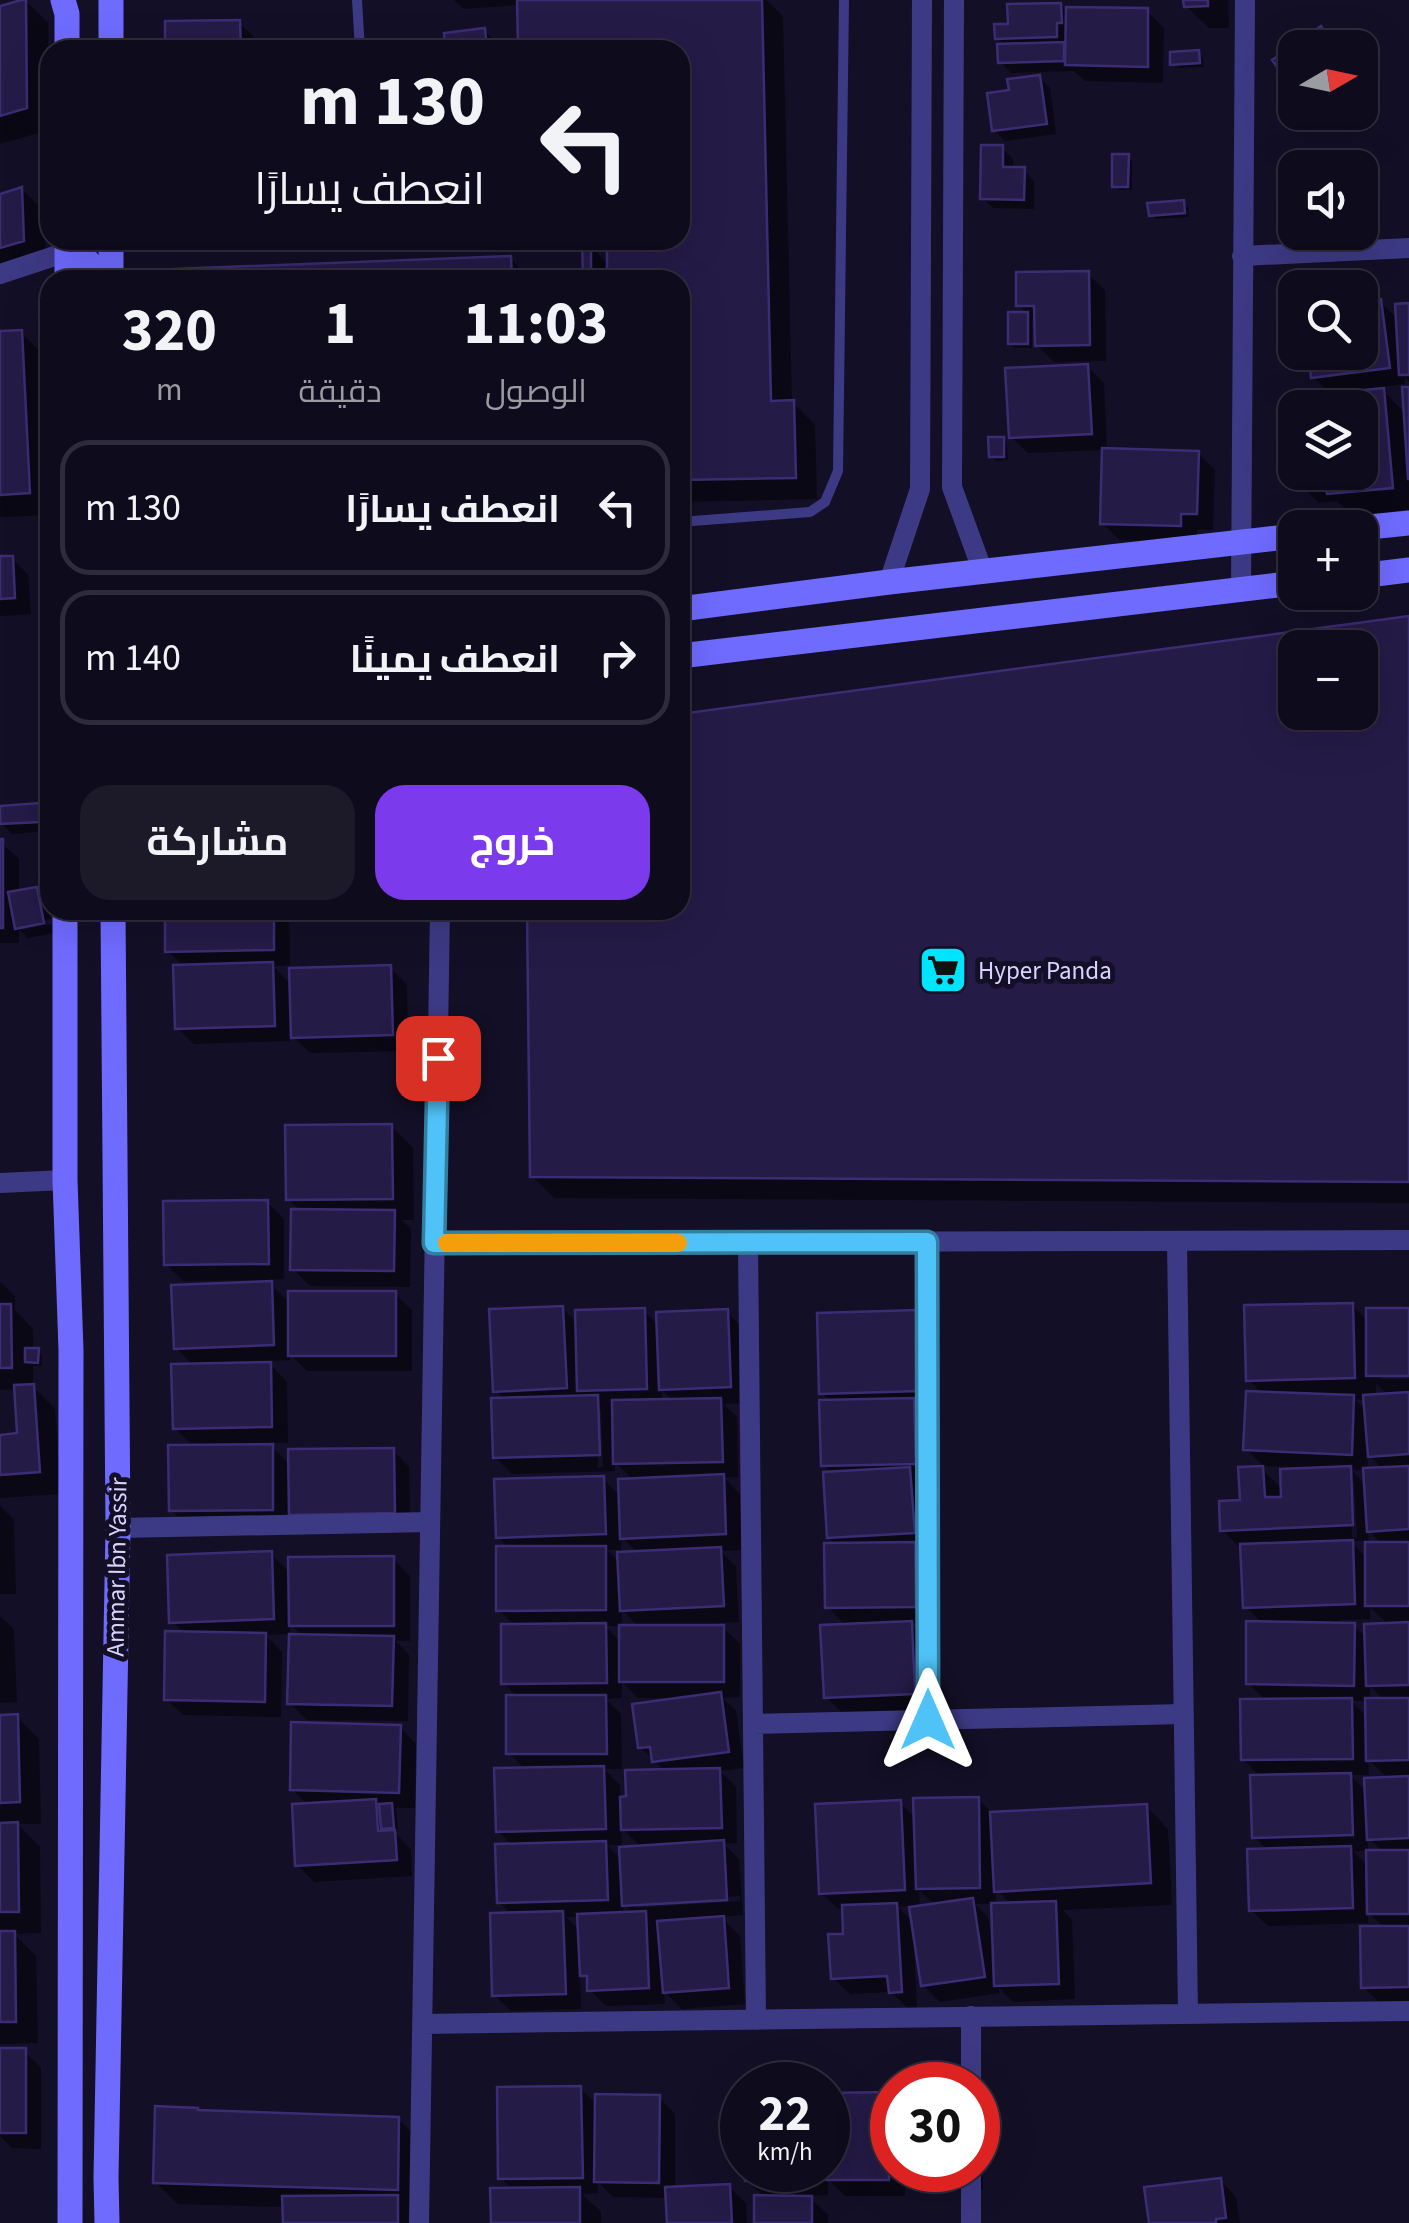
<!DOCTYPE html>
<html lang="ar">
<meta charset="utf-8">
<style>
body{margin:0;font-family:"Source Sans 3",Cairo,sans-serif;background:#1c1929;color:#f1f3f6;direction:rtl;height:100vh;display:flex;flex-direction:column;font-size:38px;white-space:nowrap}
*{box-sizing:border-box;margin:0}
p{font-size:32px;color:#9b9ba3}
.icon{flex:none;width:55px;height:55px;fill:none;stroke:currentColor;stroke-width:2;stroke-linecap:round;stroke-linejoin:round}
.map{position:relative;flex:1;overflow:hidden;direction:ltr}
.drawer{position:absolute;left:40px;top:270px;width:650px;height:650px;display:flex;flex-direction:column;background:#0e0b1c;border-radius:30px;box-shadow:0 10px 40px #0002,0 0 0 2px #2e2b3b;direction:rtl}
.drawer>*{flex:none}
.guide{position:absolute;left:40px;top:40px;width:650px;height:210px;border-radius:30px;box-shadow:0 10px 40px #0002,0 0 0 2px #2e2b3b;direction:rtl;background:#0e0b1c;color:#f1f3f6;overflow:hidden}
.needle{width:65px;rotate:81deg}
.controls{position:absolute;left:1278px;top:30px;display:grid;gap:20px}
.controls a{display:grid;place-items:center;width:100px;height:100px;border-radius:20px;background:#0e0b1c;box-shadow:0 10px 40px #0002,0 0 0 2px #2e2b3b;font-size:50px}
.speed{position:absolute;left:720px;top:2062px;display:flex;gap:20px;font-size:50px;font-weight:700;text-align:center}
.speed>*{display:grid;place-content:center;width:130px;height:130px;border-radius:50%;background:#0e0b1c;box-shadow:0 10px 40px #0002,0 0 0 2px #2e2b3b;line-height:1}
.speed small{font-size:25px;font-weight:400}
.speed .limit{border:15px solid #d22;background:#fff;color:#111}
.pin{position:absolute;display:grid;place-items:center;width:85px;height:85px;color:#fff;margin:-42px;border-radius:20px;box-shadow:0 5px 15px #0006}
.me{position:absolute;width:110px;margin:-55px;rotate:0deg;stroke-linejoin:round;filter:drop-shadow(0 0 8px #0008)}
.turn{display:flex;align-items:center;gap:35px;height:210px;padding:0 40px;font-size:45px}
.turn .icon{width:130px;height:130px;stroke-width:2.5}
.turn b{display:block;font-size:70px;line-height:85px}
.eta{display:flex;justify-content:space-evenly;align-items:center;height:170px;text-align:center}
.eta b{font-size:60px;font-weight:700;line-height:70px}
.primary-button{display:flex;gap:20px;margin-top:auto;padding:20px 40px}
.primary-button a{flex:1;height:115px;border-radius:30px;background:#7c3aed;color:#fff;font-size:40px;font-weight:700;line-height:115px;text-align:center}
.primary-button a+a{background:#1c1929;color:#f1f3f6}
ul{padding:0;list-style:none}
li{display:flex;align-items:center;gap:30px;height:135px;margin:0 20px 15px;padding:0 20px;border:5px solid #2e2b3b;border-radius:30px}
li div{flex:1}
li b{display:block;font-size:38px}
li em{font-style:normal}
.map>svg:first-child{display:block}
</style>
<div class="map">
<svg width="1409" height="2223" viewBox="0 0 1409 2223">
<rect width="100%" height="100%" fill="#130f26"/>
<path fill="#0007" fill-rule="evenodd" d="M454,0H766L783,16L792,402L815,425L817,499L680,502V280H586L590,246L610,266L609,240H680V50H521L520,5L464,9Z
M1186,0H1228L1229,28H1209L1186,6Z
M26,1L48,23L49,130L0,144V8Z
M1060,5L1069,14L1147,11L1164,28L1163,83L1085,81L1074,71L1011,73L1001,62L1005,46L998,38L1010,26Z
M239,23L256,39V50H168Z
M484,31L495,41L496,50H512H453L448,44Z
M1198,53L1203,58L1204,67L1178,68L1173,63Z
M1039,77L1050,88L1056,134L1005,141L994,130L1012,92Z
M1002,148L1013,159V170H1024L1034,181V209L993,208L982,198Z
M1128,157L1132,162V190H1119L1115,186Z
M23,190L45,212L46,263L0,276V197Z
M1183,203L1188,207L1189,217L1156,219L1151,214Z
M208,240H294L219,252Z
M510,258L532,280H177Z
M1088,274L1105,290L1106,361L1054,362L1037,345V323L1032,318V348H1015L1010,343V314L1029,315L1019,305Z
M1380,302L1399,320L1409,305V382L1405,377V384L1379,387L1406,414L1409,390V510L1351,515L1337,501L1319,503L1297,480L1360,472V408H1295V461L1289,400L1332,395L1313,377L1360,352V304Z
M21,332L43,355L50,515L0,517V333Z
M1087,367L1104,383L1107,451L1198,453L1215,470L1213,530L1197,529V542L1119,540L1103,523L1104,450L1028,453L1011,437Z
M1003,439L1007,444L1008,460L996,461L991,456Z
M12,558L28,575L31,614L0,616V559Z
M1409,619V1203L554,1198L532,1176L530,910H680V717ZM1295,648H1360V712H1295Z
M38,806L48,817L49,831L12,834L1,823Z
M0,842L19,859V893L37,889L47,900L51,919L22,925V930L52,924L54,933L28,938L19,929V943H0Z
M167,910H289L290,965L273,966L292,985L390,968L407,985L408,1051L310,1053L290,1033V1041L194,1044L177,1028L184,967L168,951Z
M391,1126L413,1148L414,1220H402L411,1229L410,1287L310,1286L293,1269L301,1211L288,1199Z
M267,1202L284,1219V1279L266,1280L290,1303L395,1294L412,1310V1371H307L290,1354V1360L267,1361L287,1382L288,1443H268L290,1465L393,1450L409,1467L410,1529L308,1530L289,1511V1526L188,1527L171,1510L194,1447L175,1428L194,1366L176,1348L261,1284V1280L183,1281L166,1264Z
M0,1282L15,1296V1310L33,1329V1351H37L42,1356V1366H33V1387L55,1409L61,1494L0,1498V1437L20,1435L17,1389L0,1390Z
M1352,1305L1368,1321L1409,1311V1374H1381V1379H1409V2003H1380L1363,1987L1384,1928L1368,1912V1923L1268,1926L1251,1910L1268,1851L1255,1837L1261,1778L1243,1759L1266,1701L1248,1683L1263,1624L1245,1606L1243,1547H1239L1223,1530L1262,1469L1283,1490L1293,1471V1467L1263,1466L1246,1449L1263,1394L1248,1380ZM1376,1383L1389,1396L1376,1397ZM1355,1400H1366L1367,1411ZM1368,1454L1384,1470L1367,1471ZM1351,1470H1366V1485ZM1349,1482H1354L1357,1537H1352ZM1368,1530L1383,1545H1369ZM1350,1541H1368V1559ZM1370,1607L1389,1625L1367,1639L1354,1625H1340V1620L1370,1619ZM1370,1686L1384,1700L1370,1701ZM1351,1701H1368V1718ZM1368,1759L1388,1779L1368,1793L1350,1775H1369ZM1368,1837L1384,1853L1369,1867L1353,1851H1368Z
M562,1308L578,1324L644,1311L659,1326L727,1312L744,1329L746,1403L723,1404L737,1417L738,1477L724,1478L740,1494L742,1550L721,1551L736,1567L739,1622L718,1623L740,1644V1697L723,1698L736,1711L744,1768L720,1771L736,1787L737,1843L724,1844L739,1859L743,1915L721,1917L740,1936L745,2004L682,2009L664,1991L665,2004L606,2006L590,1990L589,1982L580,1973L581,2009L511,2011L494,1995L512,1915L499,1902L513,1846L498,1831L526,1770L509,1753L518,1698L504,1683L516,1627L499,1610L510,1549L498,1537L603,1479L621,1497L634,1481L615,1462V1471L512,1474L495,1457L505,1400L496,1391ZM662,1390L674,1402H662ZM596,1411H601L603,1467L598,1468ZM621,1536L639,1554L621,1555ZM607,1550H619L620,1563ZM622,1610L640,1628H622ZM605,1626H621V1642ZM622,1682L638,1698H669V1701L640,1747L666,1772L629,1799H620V1785L604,1769H622L621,1714L606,1699L622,1698ZM621,1827L642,1848L622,1849ZM607,1845H621L622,1860ZM740,1896V1901L637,1908V1903ZM623,1904L634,1914L624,1915ZM566,1917H579L580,1931Z
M916,1313L938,1335L940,1412L926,1413L931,1622L910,1623L928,1640L931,1710L843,1714L826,1697L847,1627L828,1607L838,1546L829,1537L833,1474L823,1465L831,1402L822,1393Z
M0,1506L14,1520L16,1594H0Z
M271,1554L291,1574L393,1559L410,1576V1641H396L409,1655L408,1721L307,1720L290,1703L303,1637L290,1623V1634L265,1635L282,1652L281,1717L183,1715L166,1699L184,1633L172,1621Z
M0,1616L14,1629L17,1702L0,1703Z
M0,1717H17L39,1739L41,1824H17L40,1847L41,1933L14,1934L36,1956L38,2043L0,2044Z
M400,1727L416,1744L415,1808H396L398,1832H394L411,1849L412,1876L314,1882L298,1865L309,1806L292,1789Z
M978,1799L993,1814L1146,1806L1168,1829L1172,1905L1063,1910L1072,1920L1075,1999L1013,2002L999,1988L1000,1993L940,2002L923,1985L918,1949L914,1950L917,2007L908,2008L891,1992L850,1994L833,1978L846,1936L845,1909H838L822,1893L900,1803L916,1819ZM996,1889L1004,1897L1011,1905H996ZM919,1890L936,1906L920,1908ZM975,1904H993L994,1934L991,1935L988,1917ZM912,1906L914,1923L898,1907Z
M0,2051H24L41,2068V2149L12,2148L0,2136Z
M580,2088L598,2106L659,2098L675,2114V2189L729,2187L746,2203L747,2223H669L668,2198L613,2197L598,2182V2193L582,2194L601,2212V2223H493L514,2191L501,2178Z
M828,2095H887L892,2100V2170H978V2107L983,2189L923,2193L905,2175V2196H845L828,2179V2195L808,2196L828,2215V2223H757L765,2198L747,2180V2170H828Z
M398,2119L421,2141L419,2223H285V2207L178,2204L155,2182Z
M1220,2180L1236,2197L1240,2223H1151Z"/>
<path fill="#241b47" stroke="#3b2d73" stroke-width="2.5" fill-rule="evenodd" d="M21,0H26L27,108L0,116V6Z
M517,0H762L771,401L794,400L796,478L680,480V280H583L582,243H591V271H607V240H680V50H518Z
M1183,0H1208V6L1184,7Z
M1061,3L1062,23H1057V37L995,39L994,24H1008L1007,4Z
M1066,7L1148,8V67L1065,65Z
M240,20L241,50H165V21Z
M1321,26L1336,48H1295V92L1272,60Z
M485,28L487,50H464L463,43L445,45L444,33Z
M1064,42V61L998,63L997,44Z
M1199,50L1200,63L1170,65V52Z
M1040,75L1047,124L992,131L987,93L1009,90L1007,79Z
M981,145H1003V167H1025L1024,200L980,199Z
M1112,154H1129L1128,187H1112Z
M1308,158L1310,168H1295V185L1291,186L1287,163Z
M22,187L24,241L0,248V194Z
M1184,200L1185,213L1149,216L1147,203Z
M511,256L512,280H174V269Z
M1089,271L1090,345L1035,346L1034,306H1016V272Z
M1381,299L1390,368L1311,378L1308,352H1360V302Z
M1409,303V375H1399L1395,304Z
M1008,312H1028V344H1008Z
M22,330L30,493L0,495V331Z
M1088,364L1092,434L1009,438L1005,368Z
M1402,387H1409V479H1408Z
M1384,388L1393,488L1327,494L1325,478L1295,481L1286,397ZM1295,408H1360V472H1295Z
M988,437H1004V457H989Z
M1102,448L1199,451L1197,514H1181V526L1100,524Z
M0,556H13L15,598L0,599Z
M1409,616V1182L530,1177L527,910H680V714ZM1295,648H1360V712H1295Z
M39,803L40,822L0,824V806Z
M0,839H3V928H0Z
M37,887L44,923L15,929L8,892Z
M165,910H274V950L165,952Z
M273,962L275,1026L175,1029L173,965Z
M391,965L393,1035L291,1038L289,968Z
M392,1124L393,1199L286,1200L285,1125Z
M268,1200L269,1264L164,1265L163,1201Z
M291,1209L395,1210L394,1271L290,1270Z
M272,1281L274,1345L174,1349L171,1285Z
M288,1291H396V1356H288Z
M1353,1303L1355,1378L1246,1381L1244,1305Z
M0,1304H11L12,1368H0Z
M563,1306L567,1388L493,1392L489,1309Z
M645,1308L647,1389L577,1391L575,1310Z
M1366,1308H1409V1376H1366Z
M728,1309L731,1387L659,1390L656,1312Z
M917,1310L919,1391L819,1394L817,1313Z
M25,1348H39L38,1363L25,1362Z
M271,1362L272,1427L173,1429L171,1364Z
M34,1384L40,1472L0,1475V1435L17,1433L14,1385Z
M1246,1391L1354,1395L1352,1455L1243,1450Z
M1409,1392V1454L1368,1457L1363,1395Z
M598,1395L600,1455L493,1458L491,1398Z
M721,1398L723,1462L613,1464L612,1400Z
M914,1398L916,1464L821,1466L819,1400Z
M273,1444V1510L169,1511L168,1445Z
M394,1448L395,1513L289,1515L288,1449Z
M1263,1466L1265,1497H1281L1280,1469L1351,1466L1353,1525L1220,1531L1219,1501L1240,1500L1238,1467Z
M1409,1466V1529L1367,1532L1363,1468Z
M910,1467L915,1533L827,1538L823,1472Z
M724,1474L726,1534L620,1539L618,1479Z
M604,1476L606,1534L496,1538L494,1479Z
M1353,1540L1355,1604L1243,1608L1240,1544Z
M915,1542L916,1607L825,1608L824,1543Z
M1365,1542H1409V1606H1365Z
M496,1546H606V1610L496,1611Z
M721,1547L724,1606L620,1611L617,1552Z
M272,1551L274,1619L169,1623L167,1555Z
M394,1556V1626H289L288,1557Z
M912,1621L915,1694L824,1698L820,1625Z
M1246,1621L1355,1623L1354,1686L1246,1684Z
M1409,1622V1685L1366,1686L1364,1624Z
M606,1623L607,1683L501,1684V1624Z
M619,1625H724V1682H619Z
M165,1631L266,1633L265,1702L164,1700Z
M289,1634L394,1636L392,1706L287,1704Z
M721,1692L729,1752L652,1762L650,1747L638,1748L632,1704Z
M506,1695H606L607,1754H506Z
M1352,1698L1353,1759L1241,1760L1240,1699Z
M1365,1698H1409V1760L1366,1761Z
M18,1714L20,1802L0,1803V1715Z
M291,1722L401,1725L399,1793L290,1790Z
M604,1766L606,1829L496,1832L494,1768Z
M720,1768L722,1828L621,1830L620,1797L626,1796L625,1770Z
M1351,1773L1353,1835L1252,1838L1250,1775Z
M1409,1776V1838L1367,1840L1364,1778Z
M979,1797L980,1888L916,1889L913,1798Z
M376,1799L378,1831L395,1830L397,1860L295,1866L292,1804Z
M901,1800L905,1890L819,1894L815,1804Z
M392,1803L394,1828L381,1829L379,1804Z
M1147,1804L1151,1883L994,1892L990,1812Z
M18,1822L19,1912H0V1823Z
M724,1840L727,1900L622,1906L619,1847Z
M606,1841L608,1900L497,1903L495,1844Z
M1351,1846L1353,1908L1249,1911L1247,1849Z
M1366,1850H1409V1914H1367Z
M973,1898L985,1977L921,1986L909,1907Z
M1056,1901L1059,1984L994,1986L991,1903Z
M897,1903L902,1992L889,1993L887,1976L831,1979L828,1934H843L842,1905Z
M563,1911L566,1994L492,1996L490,1913Z
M646,1911L649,1988L587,1991V1976H580L577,1914Z
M724,1916L729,1988L663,1993L657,1921Z
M1360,1926H1409V1987L1361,1988Z
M0,1931H15L16,2022H0Z
M0,2048H26V2133H0Z
M581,2086L583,2178L498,2179L497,2087Z
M888,2092L889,2180H826L828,2093Z
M595,2094L660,2095L659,2183L594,2182Z
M155,2106L198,2108V2110L399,2117L398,2190L153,2183Z
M744,2170H812L813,2180L745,2181Z
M903,2170H967V2173L903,2177Z
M1221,2178L1226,2218L1216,2219V2223H1149L1144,2187Z
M730,2184L732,2223H667L665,2187Z
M580,2187V2223H491L490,2188Z
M398,2195V2223H283L282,2196Z
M754,2195L812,2196V2223H754Z"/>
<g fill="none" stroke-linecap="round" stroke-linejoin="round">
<path stroke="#3d3a85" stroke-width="10" d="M357,0L360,50
M680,522L810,512L825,502L838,471L844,0"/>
<path stroke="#3d3a85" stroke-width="20" d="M954,0L952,487L983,572
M1242,256L1409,248
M0,274L67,252
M889,582L920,489L922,0
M1241,590L1245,0
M0,1183L65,1180
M1177,1241L1188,2014
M927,1242L928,1720
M435,1243L1409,1240
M748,1243L756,2020
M118,1528L430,1522
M753,1724L1184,1714
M422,2024L1409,2011
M971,2085V2016
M419,2223L440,910
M971,2223V2170"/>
<path stroke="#6f6bff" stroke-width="25" d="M63,0L67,14V50
M111,0V50
M111,240V280
M67,252C84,253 93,263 93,280
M67,280V240
M1360,528L1409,523
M1360,576L1409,570
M680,609L889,582L1295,536
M680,656L1295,583
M65,910V1180L71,1350L70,2223
M107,2223L106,2178L118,1528L113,910"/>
</g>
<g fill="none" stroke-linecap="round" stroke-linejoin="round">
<g stroke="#337fa1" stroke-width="25">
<path id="route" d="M438,1058L434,1243L927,1242L928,1720"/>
</g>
<use href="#route" stroke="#4fc3f7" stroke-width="18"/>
<path stroke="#f59e0b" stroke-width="18" d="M447,1243H678"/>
</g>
<defs>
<g id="supermarket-square" transform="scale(2.5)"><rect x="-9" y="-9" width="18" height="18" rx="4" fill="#00e5ff" stroke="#130f26"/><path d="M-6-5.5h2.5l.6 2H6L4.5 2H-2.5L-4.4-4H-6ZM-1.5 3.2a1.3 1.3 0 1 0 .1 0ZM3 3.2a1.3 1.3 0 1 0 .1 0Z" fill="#111"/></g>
</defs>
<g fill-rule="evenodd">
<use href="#supermarket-square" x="943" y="970"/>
</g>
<g text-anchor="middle" stroke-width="10" stroke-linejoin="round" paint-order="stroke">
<g font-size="25" fill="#d9d4ff" stroke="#130f26" text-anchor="start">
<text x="978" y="979">Hyper Panda</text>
</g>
<g font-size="25" fill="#d9d4ff" stroke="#130f26">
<text transform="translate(116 1567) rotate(-89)" y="9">Ammar Ibn Yassir</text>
</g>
</g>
</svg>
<div class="controls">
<a><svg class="needle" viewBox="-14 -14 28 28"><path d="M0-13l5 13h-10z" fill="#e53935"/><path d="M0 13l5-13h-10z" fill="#9b9ba3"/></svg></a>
<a><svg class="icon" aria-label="sound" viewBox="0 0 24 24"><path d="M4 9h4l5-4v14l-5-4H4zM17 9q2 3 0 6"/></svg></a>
<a><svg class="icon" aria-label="search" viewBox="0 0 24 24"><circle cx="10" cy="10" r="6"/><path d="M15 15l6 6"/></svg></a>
<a><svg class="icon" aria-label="layers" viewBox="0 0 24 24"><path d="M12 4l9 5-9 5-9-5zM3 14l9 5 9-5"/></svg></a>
<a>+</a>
<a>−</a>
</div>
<div class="speed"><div>22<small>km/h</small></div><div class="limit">30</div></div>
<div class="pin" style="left:438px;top:1058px;background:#d93025"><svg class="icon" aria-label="arrive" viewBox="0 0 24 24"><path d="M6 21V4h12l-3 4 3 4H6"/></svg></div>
<svg class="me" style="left:928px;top:1720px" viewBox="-20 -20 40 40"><path d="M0-17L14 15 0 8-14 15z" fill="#4fc3f7" stroke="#fff" stroke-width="4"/></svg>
<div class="guide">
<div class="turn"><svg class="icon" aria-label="left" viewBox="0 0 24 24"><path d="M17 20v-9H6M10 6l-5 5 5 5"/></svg><div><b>130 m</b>انعطف يسارًا</div></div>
</div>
<section class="drawer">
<div class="eta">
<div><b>11:03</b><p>الوصول</p></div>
<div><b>1</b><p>دقيقة</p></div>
<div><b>320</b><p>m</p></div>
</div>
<ul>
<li><svg class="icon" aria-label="left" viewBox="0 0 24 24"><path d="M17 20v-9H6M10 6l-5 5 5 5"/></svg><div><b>انعطف يسارًا</b></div><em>130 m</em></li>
<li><svg class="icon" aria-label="right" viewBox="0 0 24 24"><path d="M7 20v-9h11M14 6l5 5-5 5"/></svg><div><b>انعطف يمينًا</b></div><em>140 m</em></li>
</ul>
<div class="primary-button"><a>خروج</a><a>مشاركة</a></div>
</section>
</div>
